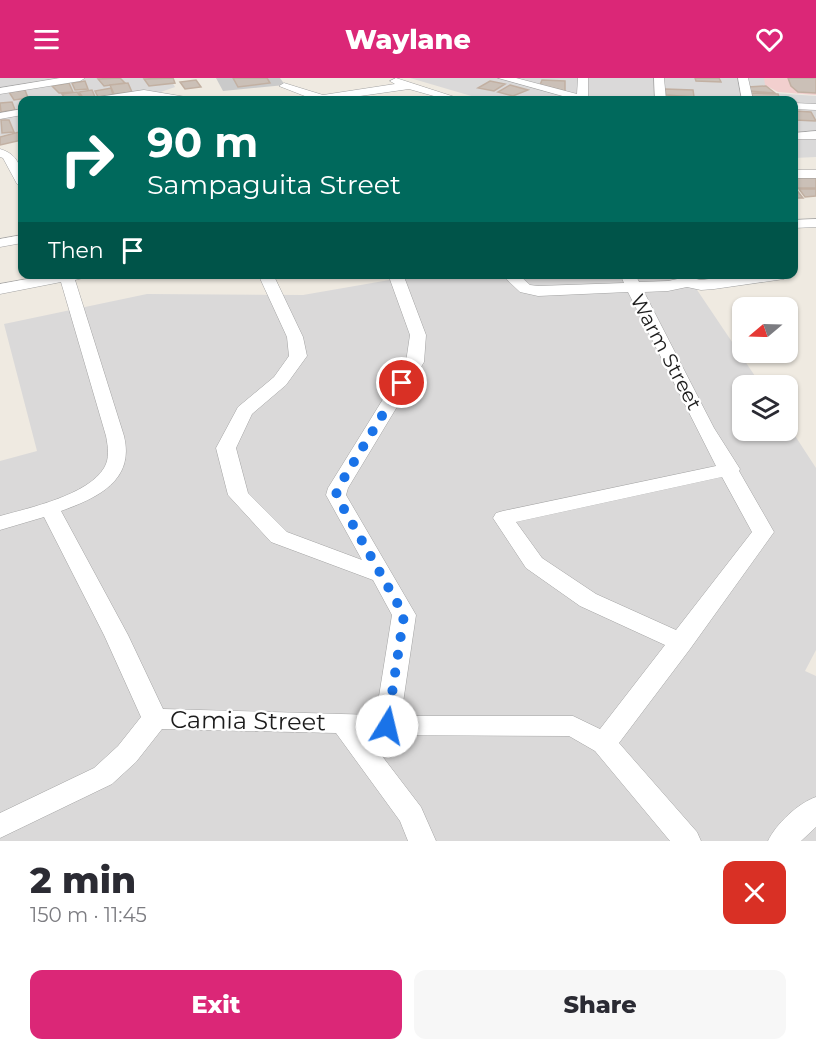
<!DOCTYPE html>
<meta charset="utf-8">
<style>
body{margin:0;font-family:Montserrat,sans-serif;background:#f7f7f7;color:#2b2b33;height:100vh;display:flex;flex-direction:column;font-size:22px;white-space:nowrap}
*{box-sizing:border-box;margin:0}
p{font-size:20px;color:#7c7c81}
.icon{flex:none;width:33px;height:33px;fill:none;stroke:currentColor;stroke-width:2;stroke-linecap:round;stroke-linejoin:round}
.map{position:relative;height:763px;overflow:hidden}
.side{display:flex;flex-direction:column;background:#fff;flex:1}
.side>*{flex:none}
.top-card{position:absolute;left:18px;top:18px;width:780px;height:183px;border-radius:12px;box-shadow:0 2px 4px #0004;background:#00695c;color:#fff;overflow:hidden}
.needle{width:39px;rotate:251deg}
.tools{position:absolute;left:732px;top:219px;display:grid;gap:12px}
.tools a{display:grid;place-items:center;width:66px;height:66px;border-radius:12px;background:#fff;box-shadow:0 2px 4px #0004;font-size:30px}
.pin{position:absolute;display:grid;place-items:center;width:51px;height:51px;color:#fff;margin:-26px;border:3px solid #fff;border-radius:50%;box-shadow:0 2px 6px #0007}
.me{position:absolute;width:66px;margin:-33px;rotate:9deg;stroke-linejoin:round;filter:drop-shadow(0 0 4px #0008)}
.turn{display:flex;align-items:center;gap:21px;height:126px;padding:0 30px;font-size:27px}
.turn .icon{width:78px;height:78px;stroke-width:2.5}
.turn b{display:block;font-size:42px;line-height:51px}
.then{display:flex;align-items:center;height:57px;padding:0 30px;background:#0003;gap:12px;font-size:22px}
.round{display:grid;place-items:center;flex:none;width:63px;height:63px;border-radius:12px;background:#f7f7f7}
.head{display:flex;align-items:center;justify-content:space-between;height:102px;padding:0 30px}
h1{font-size:36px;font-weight:800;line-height:45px}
.button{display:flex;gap:12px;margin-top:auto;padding:12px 30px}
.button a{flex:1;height:69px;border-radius:12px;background:#db2777;color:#fff;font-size:24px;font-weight:800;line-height:69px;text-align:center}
.button a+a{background:#f7f7f7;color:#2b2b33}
header{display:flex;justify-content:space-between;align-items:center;height:78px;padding:0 30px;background:#db2777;color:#fff;font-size:27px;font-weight:800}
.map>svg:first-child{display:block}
</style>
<header><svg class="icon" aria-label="menu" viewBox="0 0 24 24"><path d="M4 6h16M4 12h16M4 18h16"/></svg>Waylane<svg class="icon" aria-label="heart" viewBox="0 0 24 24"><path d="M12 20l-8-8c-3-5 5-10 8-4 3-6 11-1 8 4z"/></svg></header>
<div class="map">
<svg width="816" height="763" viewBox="0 0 816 763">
<rect width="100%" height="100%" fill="#efeae1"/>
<path fill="#dad9d9" d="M0,0H170L175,9L155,16L167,22H22V53L0,58Z
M410,0H765L772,15L816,18V79L794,80V22H485Z
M424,196L687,197L761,307L742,308V352H788V347L816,390V572L805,593L816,598V763H0V383L37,373L4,246L147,216L303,217Z"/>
<path fill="#f2cfce" d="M764,0H816V17L778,14L765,7Z"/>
<path fill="#cacaca" d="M216,0H280L285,7L223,13Z"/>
<path fill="#cbc0b7" stroke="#c2b0a2" stroke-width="1.5" d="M120,0L125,5L104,8L98,1Z
M173,0L175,5L149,8L144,1Z
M233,0H267L270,5L238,9Z
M695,0H719L721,4L696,3Z
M788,0H816V15L798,14L791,8Z
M196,2L201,9L185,11L180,4Z
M542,2L565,3V13L540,7Z
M85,3L88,11L75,12L72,5Z
M490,3L505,6L494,13L478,10Z
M69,5L73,14L59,15L52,8Z
M128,5L132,14L114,16L110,7Z
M510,7L528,12L513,18L498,14Z
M766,8L775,15L749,13L748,9Z
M111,10L113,17L98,19L95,13Z
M665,11L693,12L694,19L666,17Z
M25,12L28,20L14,22L9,14Z
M92,12L95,19L84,21L79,14Z
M77,14L83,22H66L62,16Z
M751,15L778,16L780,22H753Z
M12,24L15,32L1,34L0,25Z
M794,33L811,34L816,43L795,42Z
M1,42H9L14,54L2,55Z
M19,54L22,57V62L0,67V59Z
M794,100H816V110H795L803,120H794Z
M799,111H816V118L805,119Z"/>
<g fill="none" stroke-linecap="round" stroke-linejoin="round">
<g stroke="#a3a3a3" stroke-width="1">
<path id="minor" d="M60,0H85L80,3L0,16V10Z
M396,0L464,22H448L409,11L332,22H315L279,8L284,5L323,17L395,6L390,3Z
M498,0H516L577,16L578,0H588V19L594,22H577Z
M654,0H664L666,22H655Z
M738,0H748L753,22H742Z
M144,12L186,19L192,22C176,24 160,19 144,18C127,18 110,24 92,22L98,19Z
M794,25L816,26V32L794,31Z
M22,31V37L0,41V35Z
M816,53V61H794V55Z
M0,71C18,76 22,89 22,107L17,106L3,80L0,79Z
M794,92H816V100H794Z
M816,141V149L794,150V142Z
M22,157V165L0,169V161Z
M54,196H89L87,199L75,202L124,358C135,403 97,420 61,433L128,557L163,631L376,637L392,537L373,502L271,464L228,417L216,370L238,329L274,299L289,278L287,259L258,196H273L303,259L307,278L286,307L252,336L236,370L248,415L287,454L362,482L326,417L328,410L406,284L410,257L388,196H403L426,257L424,284L348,410L346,417L416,537L401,638H573L600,651L665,567L580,528L526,490L493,440L496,435L503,433L716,388L628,214L538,218L520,214L501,196H518L530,207L538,208L624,205L620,196H635L639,204L668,203L687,199L701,202L748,196H791L784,201L714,211L701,212L687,209L668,213L644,214L714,350L740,391L739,393L774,454L690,571L619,665L697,754L701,763H670L595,673L569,658L366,657L421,729L436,763H408L400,743L336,655L162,651L136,684L112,706L0,760V735L94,690L118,668L141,639L104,557L44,439L0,452V438C29,430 88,417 104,390C110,380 108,369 106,358L61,204L0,216V206ZM722,399L752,454L676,552L596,516L542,480L516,444Z
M816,719V749L801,763H768C776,746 798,725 816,719Z"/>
</g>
<use href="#minor" fill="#fff" fill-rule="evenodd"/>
</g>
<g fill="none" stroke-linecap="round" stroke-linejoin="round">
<path stroke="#1a73e8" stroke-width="10" stroke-dasharray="0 18" d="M387,648L404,537L336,417L338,410L402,305"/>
</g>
<g text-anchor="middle" stroke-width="4.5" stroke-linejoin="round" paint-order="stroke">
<g font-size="20" fill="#1c1c1c" stroke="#fff">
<text transform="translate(666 274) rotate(62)" y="7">Warm Street</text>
</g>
<g font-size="24" fill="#1c1c1c" stroke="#fff">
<text transform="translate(248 643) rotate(1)" y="8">Camia Street</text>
</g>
</g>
</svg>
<div class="tools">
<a><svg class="needle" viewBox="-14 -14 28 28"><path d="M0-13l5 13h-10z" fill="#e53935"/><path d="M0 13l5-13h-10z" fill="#7c7c81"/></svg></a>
<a><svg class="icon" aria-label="layers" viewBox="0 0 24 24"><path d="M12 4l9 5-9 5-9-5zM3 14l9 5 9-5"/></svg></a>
</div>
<div class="pin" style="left:402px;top:305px;background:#d93025"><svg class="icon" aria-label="arrive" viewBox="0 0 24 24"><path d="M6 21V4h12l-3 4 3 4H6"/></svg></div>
<svg class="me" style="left:387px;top:648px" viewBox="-20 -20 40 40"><circle r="19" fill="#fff"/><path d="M0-13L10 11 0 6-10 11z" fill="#1a73e8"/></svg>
<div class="top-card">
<div class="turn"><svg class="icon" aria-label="right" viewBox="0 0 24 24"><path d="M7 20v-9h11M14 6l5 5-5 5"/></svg><div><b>90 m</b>Sampaguita Street</div></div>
<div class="then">Then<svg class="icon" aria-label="arrive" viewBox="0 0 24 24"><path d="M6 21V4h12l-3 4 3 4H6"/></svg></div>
</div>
</div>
<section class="side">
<div class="head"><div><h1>2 min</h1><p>150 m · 11:45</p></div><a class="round" style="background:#d93025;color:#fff"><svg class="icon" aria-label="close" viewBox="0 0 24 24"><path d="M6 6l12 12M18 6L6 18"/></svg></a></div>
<div class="button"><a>Exit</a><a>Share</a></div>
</section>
